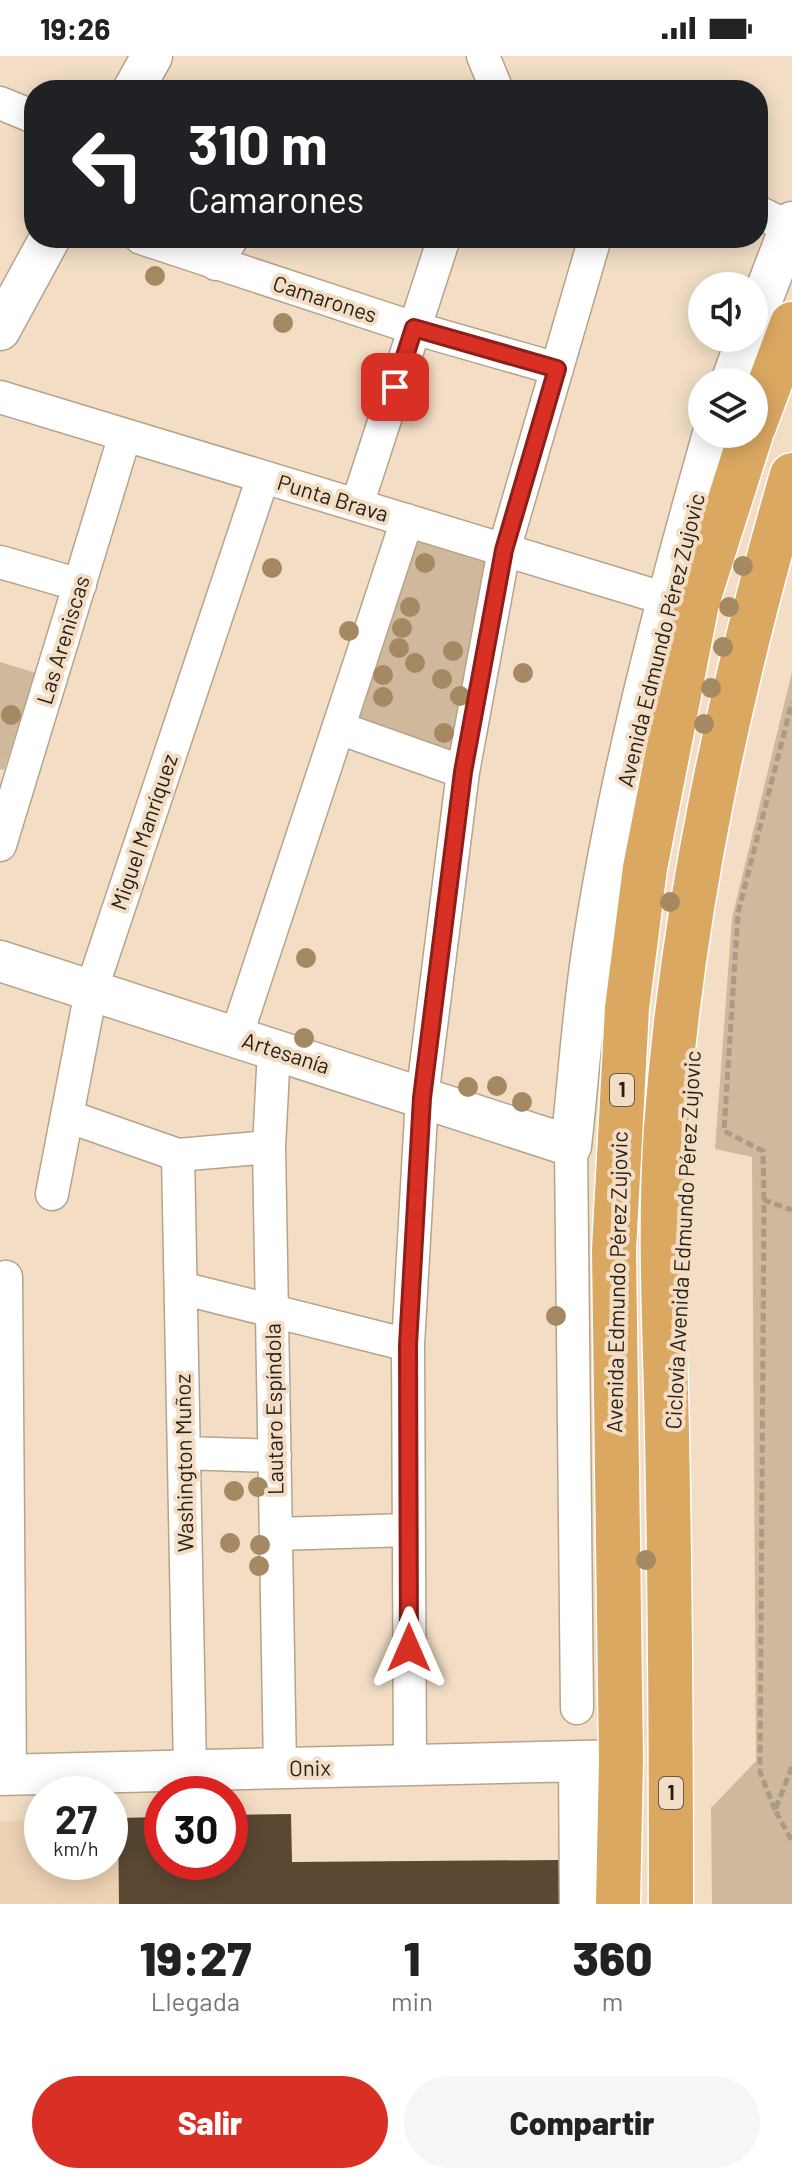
<!DOCTYPE html>
<html lang="es">
<meta charset="utf-8">
<style>
body{margin:0;font-family:Barlow,sans-serif;background:#f6f6f6;color:#222;height:100vh;display:flex;flex-direction:column;font-size:30px;white-space:nowrap}
*{box-sizing:border-box;margin:0}
p{font-size:26px;color:#767676}
.icon{flex:none;width:44px;height:44px;fill:none;stroke:currentColor;stroke-width:2;stroke-linecap:round;stroke-linejoin:round}
.map{position:relative;height:1848px;overflow:hidden}
.panel{display:flex;flex-direction:column;background:#fff;flex:1}
.panel>*{flex:none}
.top-card{position:absolute;left:24px;top:24px;width:744px;height:168px;border-radius:32px;box-shadow:0 4px 20px #0003;background:#202124;color:#fff;overflow:hidden}
.buttons{position:absolute;left:688px;top:216px;display:grid;gap:16px}
.buttons a{display:grid;place-items:center;width:80px;height:80px;border-radius:50%;background:#fff;box-shadow:0 4px 20px #0003;font-size:40px}
.speed{position:absolute;left:24px;top:1720px;display:flex;gap:16px;font-size:40px;font-weight:700;text-align:center}
.speed>*{display:grid;place-content:center;width:104px;height:104px;border-radius:50%;background:#fff;box-shadow:0 4px 20px #0003;line-height:1}
.speed small{font-size:20px;font-weight:400}
.speed .limit{border:12px solid #d22;background:#fff;color:#111}
.pin{position:absolute;display:grid;place-items:center;width:68px;height:68px;color:#fff;margin:-34px;border-radius:16px;box-shadow:0 4px 12px #0006}
.me{position:absolute;width:88px;margin:-44px;rotate:0deg;stroke-linejoin:round;filter:drop-shadow(0 0 6px #0008)}
.turn{display:flex;align-items:center;gap:28px;height:168px;padding:0 32px;font-size:36px}
.turn .icon{width:104px;height:104px;stroke-width:2.5}
.turn b{display:block;font-size:56px;line-height:68px}
.eta{display:flex;justify-content:space-evenly;align-items:center;height:136px;text-align:center}
.eta b{font-size:48px;font-weight:800;line-height:56px}
.action{display:flex;gap:16px;margin-top:auto;padding:16px 32px}
.action a{flex:1;height:92px;border-radius:48px;background:#d93025;color:#fff;font-size:32px;font-weight:800;line-height:92px;text-align:center}
.action a+a{background:#f6f6f6;color:#222}
.status{display:flex;justify-content:space-between;align-items:center;height:56px;padding:0 40px;background:#fff;direction:ltr}
.status svg{height:22px;fill:currentColor}
.map>svg:first-child{display:block}
</style>
<div class="status"><b>19:26</b><svg viewBox="0 0 49 12"><path d="M0 12V9h3v3zM5 12V6h3v6zM10 12V3h3v9zM15 12V0h3v12zM26 1h20v11H26zM47 4h2v5h-2z"/></svg></div>
<div class="map">
<svg width="792" height="1848" viewBox="0 0 792 1848">
<rect width="100%" height="100%" fill="#f3dec5"/>
<path fill="#edd3b4" d="M110,1762H118L119,1848H0V1765L42,1764V1806H110Z"/>
<path fill="#d0b89c" d="M407,464L504,494L463,716L339,672Z
M0,606L36,617L4,714L0,713Z
M792,616V1848H712L711,1752L756,1705L752,1101L715,1093L732,862Z"/>
<path fill="#5a4833" d="M291,1758L292,1806L559,1804V1848H119L118,1762L162,1761V1806H230V1759Z"/>
<g fill="none" stroke-linecap="round" stroke-linejoin="round">
<g stroke="#b7a38b" stroke-width="35">
<path id="minor" d="M483,0L495,29L493,34
M0,47L34,61
M758,156L789,171
M141,182L414,272L557,313
M216,208L232,182
M0,341L666,543
M357,449L444,182
M0,506L80,529
M339,672L463,716
M0,789L125,379
M236,981L407,464
M274,994L269,1091L280,1712
M67,1060L178,1099L269,1091
M571,1090L577,1652
M178,1099L190,1714
M52,1138L91,935L263,421
M6,1221L10,1719
M181,1232L408,1289
M184,1397L275,1400
M276,1478L409,1474
M410,1709L408,1289L422,1042L463,716L504,494L595,182"/>
</g>
<g stroke="#b7a38b" stroke-width="43">
<path id="tertiary" d="M133,34L152,0
M754,265L792,166
M0,274L50,182
M731,326L747,282
M0,905L571,1090C578,1028 582,965 591,903C617,726 664,550 713,378
M579,1705L580,1848
M0,1719L621,1704"/>
</g>
<g stroke="#fff" stroke-width="47">
<path id="trunk" d="M754,370L792,268
M618,1848L621,1704L614,1194L627,952L645,812L697,547L751,378
M671,1848C671,1691 670,1534 667,1377C665,1276 659,1173 666,1072C682,850 730,632 792,419"/>
</g>
<path stroke="#aa9a87" stroke-width="5" stroke-dasharray="8 4" stroke-linecap="butt" d="M764,1144L763,1095L724,1075L738,857L792,646
M792,1711L775,1754L792,1785
M775,1754L760,1716L764,1144L792,1154"/>
<use href="#minor" stroke="#fff" stroke-width="32"/>
<use href="#tertiary" stroke="#fff" stroke-width="40"/>
<use href="#trunk" stroke="#dba862" stroke-width="44"/>
</g>
<g fill="#a58963">
<circle cx="155" cy="220" r="10"/>
<circle cx="283" cy="267" r="10"/>
<circle cx="425" cy="507" r="10"/>
<circle cx="743" cy="510" r="10"/>
<circle cx="272" cy="512" r="10"/>
<circle cx="410" cy="551" r="10"/>
<circle cx="729" cy="551" r="10"/>
<circle cx="402" cy="572" r="10"/>
<circle cx="349" cy="575" r="10"/>
<circle cx="723" cy="591" r="10"/>
<circle cx="399" cy="592" r="10"/>
<circle cx="453" cy="595" r="10"/>
<circle cx="415" cy="607" r="10"/>
<circle cx="523" cy="617" r="10"/>
<circle cx="383" cy="619" r="10"/>
<circle cx="442" cy="623" r="10"/>
<circle cx="711" cy="632" r="10"/>
<circle cx="460" cy="640" r="10"/>
<circle cx="383" cy="641" r="10"/>
<circle cx="11" cy="659" r="10"/>
<circle cx="704" cy="668" r="10"/>
<circle cx="444" cy="677" r="10"/>
<circle cx="670" cy="846" r="10"/>
<circle cx="306" cy="902" r="10"/>
<circle cx="304" cy="982" r="10"/>
<circle cx="497" cy="1030" r="10"/>
<circle cx="468" cy="1031" r="10"/>
<circle cx="522" cy="1046" r="10"/>
<circle cx="556" cy="1260" r="10"/>
<circle cx="258" cy="1431" r="10"/>
<circle cx="234" cy="1435" r="10"/>
<circle cx="230" cy="1487" r="10"/>
<circle cx="260" cy="1489" r="10"/>
<circle cx="646" cy="1504" r="10"/>
<circle cx="259" cy="1510" r="10"/>
</g>
<g fill="none" stroke-linecap="round" stroke-linejoin="round">
<g stroke="#8d1f18" stroke-width="20">
<path id="route" d="M395,331L414,272L557,313L504,494L463,716L422,1042L408,1289L409,1592"/>
</g>
<use href="#route" stroke="#d93025" stroke-width="14"/>
</g>
<g text-anchor="middle" stroke-width="8" stroke-linejoin="round" paint-order="stroke">
<g fill="#f3dec5" stroke="#64584a" stroke-width="2">
<rect x="610" y="1018" width="24" height="32" rx="6"/>
<rect x="659" y="1721" width="24" height="32" rx="6"/>
</g>
<g font-size="20" font-weight="bold" fill="#261f16">
<text x="622" y="1041">1</text>
<text x="671" y="1744">1</text>
</g>
<g font-size="22" fill="#261f16" stroke="#f3dec5">
<text transform="translate(325 243) rotate(18)" y="8">Camarones</text>
<text transform="translate(333 442) rotate(17)" y="8">Punta Brava</text>
<text transform="translate(63 584) rotate(-73)" y="8">Las Areniscas</text>
<text transform="translate(661 584) rotate(-76)" y="8">Avenida Edmundo Pérez Zujovic</text>
<text transform="translate(144 776) rotate(-71)" y="8">Miguel Manríquez</text>
<text transform="translate(286 997) rotate(18)" y="8">Artesanía</text>
<text transform="translate(683 1184) rotate(-87)" y="8">Ciclovía Avenida Edmundo Pérez Zujovic</text>
<text transform="translate(617 1226) rotate(-89)" y="8">Avenida Edmundo Pérez Zujovic</text>
<text transform="translate(274 1353) rotate(-91)" y="8">Lautaro Espíndola</text>
<text transform="translate(184 1407) rotate(-91)" y="8">Washington Muñoz</text>
<text transform="translate(310 1712) rotate(-1)" y="8">Onix</text>
</g>
</g>
</svg>
<div class="buttons">
<a><svg class="icon" aria-label="sound" viewBox="0 0 24 24"><path d="M4 9h4l5-4v14l-5-4H4zM17 9q2 3 0 6"/></svg></a>
<a><svg class="icon" aria-label="layers" viewBox="0 0 24 24"><path d="M12 4l9 5-9 5-9-5zM3 14l9 5 9-5"/></svg></a>
</div>
<div class="speed"><div>27<small>km/h</small></div><div class="limit">30</div></div>
<div class="pin" style="left:395px;top:331px;background:#d93025"><svg class="icon" aria-label="arrive" viewBox="0 0 24 24"><path d="M6 21V4h12l-3 4 3 4H6"/></svg></div>
<svg class="me" style="left:409px;top:1592px" viewBox="-20 -20 40 40"><path d="M0-17L14 15 0 8-14 15z" fill="#d93025" stroke="#fff" stroke-width="4"/></svg>
<div class="top-card">
<div class="turn"><svg class="icon" aria-label="left" viewBox="0 0 24 24"><path d="M17 20v-9H6M10 6l-5 5 5 5"/></svg><div><b>310 m</b>Camarones</div></div>
</div>
</div>
<section class="panel">
<div class="eta">
<div><b>19:27</b><p>Llegada</p></div>
<div><b>1</b><p>min</p></div>
<div><b>360</b><p>m</p></div>
</div>
<div class="action"><a>Salir</a><a>Compartir</a></div>
</section>
